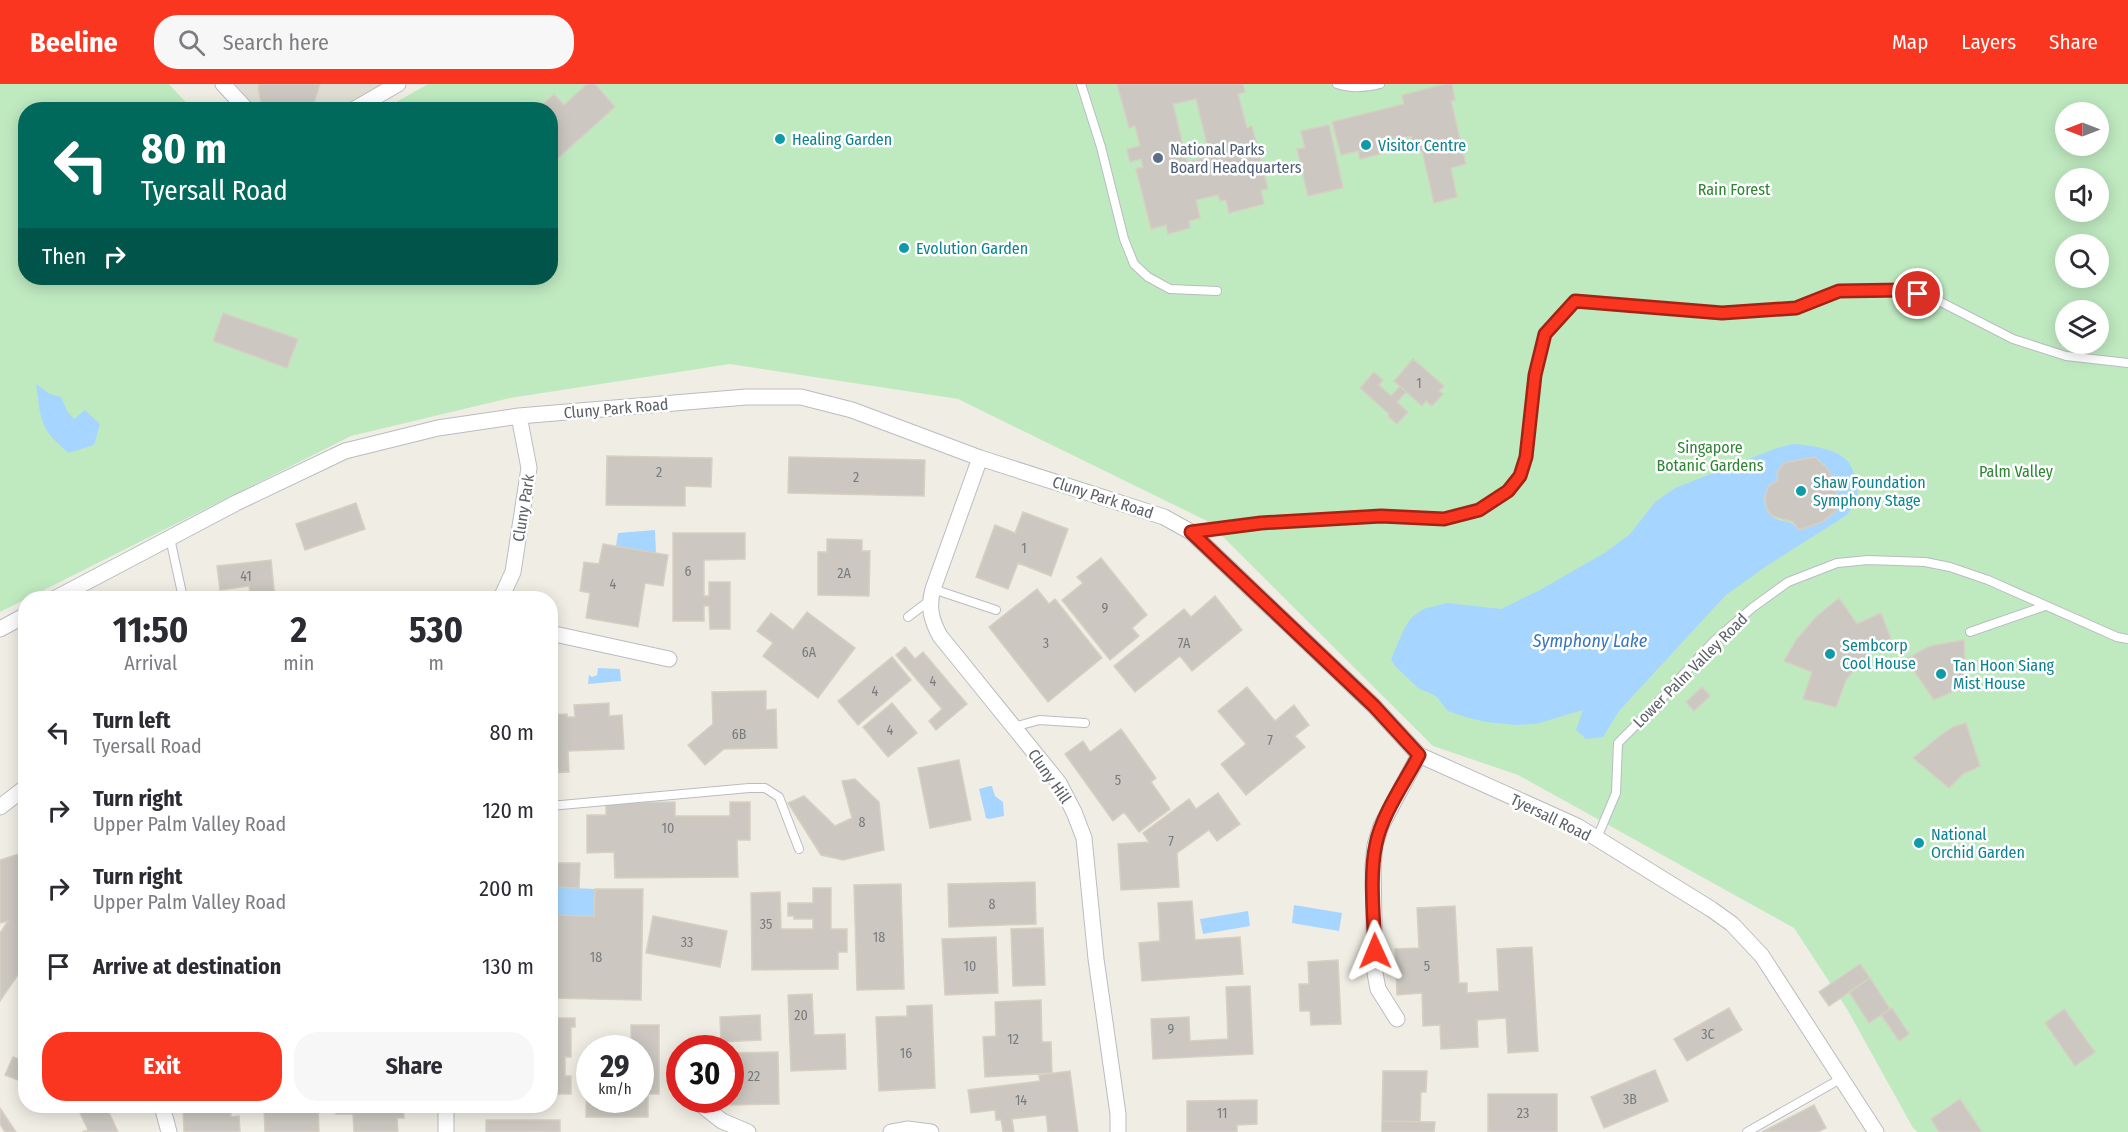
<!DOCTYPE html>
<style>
body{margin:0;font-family:"Fira Sans Condensed",sans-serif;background:#f7f7f7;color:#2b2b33;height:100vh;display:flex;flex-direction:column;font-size:22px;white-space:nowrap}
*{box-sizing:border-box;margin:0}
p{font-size:20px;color:#7c7c81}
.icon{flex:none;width:33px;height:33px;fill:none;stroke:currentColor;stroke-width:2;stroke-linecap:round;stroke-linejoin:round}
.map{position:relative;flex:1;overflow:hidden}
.side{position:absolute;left:18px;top:507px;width:540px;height:522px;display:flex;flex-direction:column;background:#fff;border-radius:24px;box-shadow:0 3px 15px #0003}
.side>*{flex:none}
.top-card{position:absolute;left:18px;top:18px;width:540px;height:183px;border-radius:24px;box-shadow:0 3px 15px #0003;background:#00695c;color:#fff;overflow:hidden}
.needle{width:39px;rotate:270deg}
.fabs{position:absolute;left:2055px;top:18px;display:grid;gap:12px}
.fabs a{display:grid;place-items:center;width:54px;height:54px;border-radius:50%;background:#fff;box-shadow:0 3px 15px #0003;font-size:30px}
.speed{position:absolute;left:576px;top:951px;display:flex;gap:12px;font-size:30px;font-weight:700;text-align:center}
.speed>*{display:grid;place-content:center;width:78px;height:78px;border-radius:50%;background:#fff;box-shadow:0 3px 15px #0003;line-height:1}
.speed small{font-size:15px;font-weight:400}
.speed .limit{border:9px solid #d22;background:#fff;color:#111}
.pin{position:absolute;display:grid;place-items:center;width:51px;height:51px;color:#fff;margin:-26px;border:3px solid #fff;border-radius:50%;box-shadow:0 2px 6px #0007}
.me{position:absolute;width:66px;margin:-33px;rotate:359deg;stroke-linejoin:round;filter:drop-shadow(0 0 4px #0008)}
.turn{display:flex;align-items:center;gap:21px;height:126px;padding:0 24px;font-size:27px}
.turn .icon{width:78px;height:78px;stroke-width:2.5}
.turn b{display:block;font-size:42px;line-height:51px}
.then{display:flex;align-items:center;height:57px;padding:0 24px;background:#0003;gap:12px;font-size:22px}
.eta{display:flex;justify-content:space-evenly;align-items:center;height:102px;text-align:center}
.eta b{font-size:36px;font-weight:700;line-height:42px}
.primary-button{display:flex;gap:12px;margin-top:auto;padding:12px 24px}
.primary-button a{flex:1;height:69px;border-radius:24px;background:#fb3620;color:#fff;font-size:24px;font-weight:700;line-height:69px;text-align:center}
.primary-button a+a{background:#f7f7f7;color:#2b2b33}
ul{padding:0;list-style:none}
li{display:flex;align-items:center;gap:18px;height:78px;padding:0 24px}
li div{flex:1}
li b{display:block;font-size:22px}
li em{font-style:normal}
header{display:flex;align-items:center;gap:36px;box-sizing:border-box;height:84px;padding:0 30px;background:#fb3620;color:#fff}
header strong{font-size:28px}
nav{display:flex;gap:33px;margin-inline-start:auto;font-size:21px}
.search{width:420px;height:54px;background:#f7f7f7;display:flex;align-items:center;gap:15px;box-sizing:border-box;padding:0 21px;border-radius:24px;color:#7c7c81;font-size:22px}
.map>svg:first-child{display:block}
</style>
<header>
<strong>Beeline</strong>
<div class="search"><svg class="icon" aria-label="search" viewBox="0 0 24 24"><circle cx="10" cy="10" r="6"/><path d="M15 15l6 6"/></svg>Search here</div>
<nav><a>Map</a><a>Layers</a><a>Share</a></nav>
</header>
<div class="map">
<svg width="2128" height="1048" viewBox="0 0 2128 1048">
<rect width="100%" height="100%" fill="#f0eee4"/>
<path fill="#e0ddd3" d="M235,0H384L340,26L257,25Z"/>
<path fill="#bfeac0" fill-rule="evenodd" d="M0,0H169L192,25L26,26V194H550V26L384,25L428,0H2128V1048H1918L1913,1044L1847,925L1794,844L1518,691L1433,662L1207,437L958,315L730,280L510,314L351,352L0,528ZM2066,28H2098V62H2066ZM2066,94H2098V128H2066ZM2066,160H2098V194H2066ZM2066,226H2098V260H2066Z"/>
<path fill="#a6d6ff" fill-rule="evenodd" d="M36,300L50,310L61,313L67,327L74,335L85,326L100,340L94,361L69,369C39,345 41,336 36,300Z
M1793,360C1809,361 1840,365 1849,379C1852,383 1853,388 1855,392C1860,408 1857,418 1847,431L1765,483L1726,511L1619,627L1603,653L1586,655L1576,646L1583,626L1536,640L1515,641L1486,638L1465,633L1448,627L1436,612L1418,604L1395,582L1391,575L1404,545L1411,534L1423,525L1447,519L1501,525L1540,506L1606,468L1630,450L1655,418L1675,404L1777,364ZM1815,373L1827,384L1799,446C1788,433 1783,440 1773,433C1758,422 1765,404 1778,396L1777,389L1784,379Z
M655,446L656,469L616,462L618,449Z
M598,584L620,585L621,597L588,600L589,591L592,593L597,591Z
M990,702H992L995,712L1003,718L1004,732L989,735L986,734L979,705Z
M551,803L595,805L594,832L551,831Z
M1294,821L1342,829L1339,847L1292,839Z
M1248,827L1250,842L1203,850L1200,835Z"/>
<path fill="#ccc8c1" stroke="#d6d0c2" stroke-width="1.5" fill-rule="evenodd" d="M259,0H320L312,26H267L262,22L258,5Z
M587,0H595L615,23L550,81V26H537L554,10L564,21Z
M1117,0H1243L1245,8L1238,10L1247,44L1252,42L1268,105L1261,106L1264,120L1229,129L1226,116L1220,117L1218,111L1196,116L1200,134L1189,137L1190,144L1168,150L1166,141L1151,145L1136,85L1143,83L1141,75L1130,78L1127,65L1140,62L1135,42L1129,44ZM1196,15L1210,73L1187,78L1173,20Z
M1445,0H1452L1455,16L1451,17L1466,80L1451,84L1457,113L1434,119L1422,67L1415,68L1411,52L1394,57L1396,66L1360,75L1358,67L1341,71L1332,38L1404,20L1402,11Z
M1329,41L1343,104L1308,112L1297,65L1305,64L1301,47Z
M223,229L298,255L287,284L213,257Z
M1413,275L1444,302L1439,307L1443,310L1432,322L1426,317L1422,322L1394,297Z
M1374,288L1383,296L1379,301L1391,312L1400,302L1406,308L1397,318L1408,328L1397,340L1388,332L1389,330L1360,304Z
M607,372L712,374L711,403L685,402V422L606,421Z
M789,373L925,376L924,412L788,409Z
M1815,373L1827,384L1836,401V427L1822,438L1799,446L1793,438L1772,432L1766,424L1765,412L1769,402L1778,396L1777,389L1784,379Z
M356,419L365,445L305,466L296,440Z
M1023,428L1068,445L1051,492L1018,479L1008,505L976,493L995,441L1015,449Z
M673,449H745V475L704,476V512H709V498H730V545H710L709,522H704V537H673Z
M827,455L862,456V467H870L869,512L818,511V468H827Z
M603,460L668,471L663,502L645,499L638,543L586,534L590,509L580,507L584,478L599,480Z
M1101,474L1147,531L1132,544L1139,552L1110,576L1062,516L1083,499L1077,493Z
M271,476L275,514H251L249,502L220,506L217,482Z
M1037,505L1049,520L1055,515L1102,574L1048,618L989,543Z
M1215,512L1242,546L1192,587L1180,572L1135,608L1114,582L1184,525L1191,533Z
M1839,514L1857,540L1881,529L1892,558L1877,566L1858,581L1846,596L1836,623L1803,615L1812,588L1784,577L1796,556L1816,533Z
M807,528L855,564L818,614L763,572L773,559L757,547L771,529L793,546Z
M1964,556L1966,606H1956L1934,616L1906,575L1930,562Z
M905,563L915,575L923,568L967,620L936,646L929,637L942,625L896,571Z
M892,573L911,596L858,641L838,617Z
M1247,603L1275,637L1294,621L1309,641L1295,652L1305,663L1246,711L1221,680L1246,660L1218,627Z
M1702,603L1710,612L1694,627L1686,618Z
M766,607V626L776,625L777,664L724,665L705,681L688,661L713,640L712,608Z
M609,619V632L622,631L624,665L568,667L569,688L550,689V631L567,630V633H575L574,621Z
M892,619L917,649L888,673L863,643Z
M1966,639L1980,682L1963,690L1949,704L1913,674L1941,651L1953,643Z
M1121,645L1156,694L1151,698L1170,725L1139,748L1124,728L1113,737L1065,670L1083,657L1090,668Z
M959,676L971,736L930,744L918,684Z
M855,695L879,718L884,766L843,776L821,771L788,719L804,712L835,742L852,734L842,697Z
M1218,709L1240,740L1217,757L1209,746L1177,769L1179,803L1121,806L1118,760L1149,758L1143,749L1189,715L1196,725Z
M675,718V732H730V718H750V756H737L738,793L615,794L614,768L587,769V731H606V719Z
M19,770L26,795V879L0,917V849L8,837L0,839V776Z
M550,779H580L579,804L550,803Z
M1035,798L1036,840L949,843L948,800Z
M901,800L904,905L857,906L854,801Z
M813,804H831V845H847V868H838V885L752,886L751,809L780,808L781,845H813V835H794V832H788V819H813Z
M595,805H643L641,916L550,914V831L594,832Z
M1192,817L1195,856L1240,853L1243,890L1142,897L1139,859L1160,857L1158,819Z
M1455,822L1459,899H1467V909L1499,907L1497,865L1532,863L1538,967L1508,969L1506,934L1477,936L1478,963L1441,965L1440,941L1423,942L1422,909L1397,911L1395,865L1419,864L1417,824Z
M653,832L727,847L720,883L646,869Z
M1043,844L1045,901L1013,902L1011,845Z
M996,853L998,909L945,911L942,855Z
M1338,876L1341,940L1311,941L1310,927H1300L1299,900H1309L1308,878Z
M1860,880L1870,894L1829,922L1819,908Z
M1870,894L1890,925L1869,939L1849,908Z
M1250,902L1253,970L1153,975L1151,935L1189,933L1190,957L1228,955L1226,903Z
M812,910L814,951L845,950L846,985L791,987L788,911Z
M1041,916L1042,958H1051L1052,989L985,993L983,953L996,952L995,918Z
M932,921L935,1004L879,1007L876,933L907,932V922Z
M1729,924L1742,946L1687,977L1674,955Z
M1892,924L1909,950L1899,957L1881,931Z
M2064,925L2095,968L2075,982L2045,939Z
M760,931L761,956L721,958L720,933Z
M550,934H575V943H571V973H565V992H571V1010H550Z
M631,941H659V1010H648V1033H586L587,964H631ZM590,964H640V1016H590Z
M778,968L779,1020L728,1021L727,1016H730V969Z
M13,973L26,978V999L5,991Z
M1655,986L1668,1017L1604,1044L1591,1013Z
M1070,987L1078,1048H1048L1046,1031L1012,1035L1014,1048H1003L1001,1036H996L995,1026L971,1029L968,1006L1040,997L1039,991Z
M1383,987H1427L1426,1008H1421L1420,1038L1382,1037Z
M1488,1010H1557V1048H1488Z
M1960,1015L1982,1048H1939L1931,1035Z
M1257,1016V1040L1237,1041V1048H1187V1017Z
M1814,1021L1826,1044L1818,1048H1762Z
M97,1022H106L118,1048H82L88,1046L80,1029Z
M183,1022H230L231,1033L239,1032L240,1048H184Z
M264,1022H318L319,1048H265Z
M336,1022H403L404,1034H397L398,1048H354L353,1030H336Z
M0,1024L16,1048H5L0,1040Z
M486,1036H560V1048H486Z
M1382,1037L1435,1038L1434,1048H1382Z"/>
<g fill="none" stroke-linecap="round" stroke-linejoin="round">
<g stroke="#b9bcc2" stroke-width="10">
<path id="service" d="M1081,0L1101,63L1124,155L1134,180L1148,193L1170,205L1217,207
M1337,0C1352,5 1365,4 1380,0
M1193,448L1261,439L1381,431L1444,435L1479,426L1508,407L1520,391L1526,373L1535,291L1545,250L1575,217L1722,229L1796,223L1839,207L1903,206L1933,214L2013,255L2066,272L2128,279
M170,454L183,514
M933,505L996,526
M908,533L929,517
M1970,548L2045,522
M1014,643L1039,636L1085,639
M550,722L749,704H765L779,713L799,765
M1597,754L1616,709L1618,659L1648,629L1714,557L1752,524L1788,498L1837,479L1868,476L1925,478L1950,483L1988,496L2117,553L2128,555
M1747,1048L1842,994"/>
</g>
<g stroke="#b9bcc2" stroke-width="17">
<path id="minor" d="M223,0L247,26
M353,26L398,0
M980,374L933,505C928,522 931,536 940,552L1059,699L1074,728L1084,754L1096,875L1118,1030V1048
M56,514L236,419L345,367L438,344L519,332L746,313H801L852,326L980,374L1164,433L1191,448L1374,622L1419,671L1577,742L1711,825L1732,840L1762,872L1876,1048
M501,514L513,488L529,384L519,332
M0,545L26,531
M550,549L669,575
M0,723L26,703
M1397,935L1378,905L1375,889L1373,782L1375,761L1381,742L1419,671
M697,1016L699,1019L722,1037L748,1048
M162,1022L169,1048
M446,1048V1022
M891,1048L907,1045L931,1048"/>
</g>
<use href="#service" stroke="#fff" stroke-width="8"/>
<use href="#minor" stroke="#fff" stroke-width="15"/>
</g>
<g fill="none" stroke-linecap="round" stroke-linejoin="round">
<g stroke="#a32315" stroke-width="15">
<path id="route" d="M1375,867C1374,835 1369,791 1376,760C1382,730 1405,698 1419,671L1374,622L1191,448L1261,439L1381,432L1444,435L1479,426L1508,407L1520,392L1526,373L1535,291L1545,250L1575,217L1722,229L1796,224L1839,207L1903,206L1918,210"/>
</g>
<use href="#route" stroke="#fb3620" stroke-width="10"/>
</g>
<g fill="#0f9aa8" stroke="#fff" stroke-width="2">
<circle cx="780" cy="55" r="6"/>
<circle cx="1366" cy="61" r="6"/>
<circle cx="904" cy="164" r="6"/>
<circle cx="1801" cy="407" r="6"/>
<circle cx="1830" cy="570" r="6"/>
<circle cx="1941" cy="590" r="6"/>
<circle cx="1919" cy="759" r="6"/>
</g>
<circle fill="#5c6f8a" stroke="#fff" stroke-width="2" cx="1158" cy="74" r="6"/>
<g text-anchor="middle" stroke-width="5" stroke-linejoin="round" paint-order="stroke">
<g font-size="14" fill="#787b7e">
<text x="1419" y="304">1</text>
<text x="659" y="393">2</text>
<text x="856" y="398">2</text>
<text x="1024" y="469">1</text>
<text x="688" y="492">6</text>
<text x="844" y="494">2A</text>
<text x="246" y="497">41</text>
<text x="613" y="505">4</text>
<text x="1105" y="529">9</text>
<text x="1046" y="564">3</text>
<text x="1184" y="564">7A</text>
<text x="809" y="573">6A</text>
<text x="933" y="602">4</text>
<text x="875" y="612">4</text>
<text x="890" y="651">4</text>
<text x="739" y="655">6B</text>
<text x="1270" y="661">7</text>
<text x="1118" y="701">5</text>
<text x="862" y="743">8</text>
<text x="668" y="749">10</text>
<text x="1171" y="762">7</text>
<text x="992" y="825">8</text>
<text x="766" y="845">35</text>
<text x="879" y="858">18</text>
<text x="687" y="863">33</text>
<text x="596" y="878">18</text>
<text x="970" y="887">10</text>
<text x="1427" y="887">5</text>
<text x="801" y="936">20</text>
<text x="1171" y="950">9</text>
<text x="1708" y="955">3C</text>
<text x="1013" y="960">12</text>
<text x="906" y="974">16</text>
<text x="754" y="997">22</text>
<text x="1630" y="1020">3B</text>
<text x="1021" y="1021">14</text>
<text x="1222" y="1034">11</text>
<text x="1523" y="1034">23</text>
</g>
<g font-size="16" fill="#0d838f" stroke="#fff" text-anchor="start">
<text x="792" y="61">Healing Garden</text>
<text x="1378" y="67">Visitor Centre</text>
<text x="916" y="170">Evolution Garden</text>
<text x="1813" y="404">Shaw Foundation<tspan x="1813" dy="18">Symphony Stage</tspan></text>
<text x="1842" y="567">Sembcorp<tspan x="1842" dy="18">Cool House</tspan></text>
<text x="1953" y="587">Tan Hoon Siang<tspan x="1953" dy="18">Mist House</tspan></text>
<text x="1931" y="756">National<tspan x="1931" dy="18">Orchid Garden</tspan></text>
</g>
<g font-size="16" fill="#4e5e75" stroke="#fff" text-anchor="start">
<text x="1170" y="71">National Parks<tspan x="1170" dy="18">Board Headquarters</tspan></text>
</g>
<g font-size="16" fill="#2c8632" stroke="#fff">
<text x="1734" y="111">Rain Forest</text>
<text x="1710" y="369">Singapore<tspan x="1710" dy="18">Botanic Gardens</tspan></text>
<text x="2016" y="393">Palm Valley</text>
</g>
<g font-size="16" fill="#5c6167" stroke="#fff">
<text transform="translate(616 324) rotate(-5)" y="6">Cluny Park Road</text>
<text transform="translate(1103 413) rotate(18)" y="6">Cluny Park Road</text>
<text transform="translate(523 424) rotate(-81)" y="6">Cluny Park</text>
<text transform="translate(1690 586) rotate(-45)" y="6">Lower Palm Valley Road</text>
<text transform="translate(1050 692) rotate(55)" y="6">Cluny Hill</text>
<text transform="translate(1551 733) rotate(26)" y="6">Tyersall Road</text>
</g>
<g font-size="18" font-style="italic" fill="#3775bd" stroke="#fff">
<text x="1590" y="563">Symphony Lake</text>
</g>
</g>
</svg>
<div class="fabs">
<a><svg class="needle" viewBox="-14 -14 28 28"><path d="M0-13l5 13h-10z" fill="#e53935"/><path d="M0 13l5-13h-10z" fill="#7c7c81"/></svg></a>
<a><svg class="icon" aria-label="sound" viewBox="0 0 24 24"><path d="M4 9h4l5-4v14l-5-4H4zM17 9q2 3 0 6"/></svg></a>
<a><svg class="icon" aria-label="search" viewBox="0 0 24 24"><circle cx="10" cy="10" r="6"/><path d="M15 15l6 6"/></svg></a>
<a><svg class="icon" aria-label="layers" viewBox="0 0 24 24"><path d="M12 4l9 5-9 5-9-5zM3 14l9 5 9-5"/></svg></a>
</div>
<div class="speed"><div>29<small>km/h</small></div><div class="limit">30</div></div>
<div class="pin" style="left:1918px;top:210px;background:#d93025"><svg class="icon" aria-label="arrive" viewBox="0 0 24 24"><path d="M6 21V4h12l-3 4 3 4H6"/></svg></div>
<svg class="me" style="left:1375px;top:867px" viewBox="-20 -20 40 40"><path d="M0-17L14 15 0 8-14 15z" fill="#fb3620" stroke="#fff" stroke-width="4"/></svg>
<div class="top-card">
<div class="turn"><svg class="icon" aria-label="left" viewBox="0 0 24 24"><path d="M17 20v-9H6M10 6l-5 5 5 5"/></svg><div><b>80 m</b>Tyersall Road</div></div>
<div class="then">Then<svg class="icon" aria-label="right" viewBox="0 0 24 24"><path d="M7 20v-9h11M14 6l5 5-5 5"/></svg></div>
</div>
<section class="side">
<div class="eta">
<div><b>11:50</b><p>Arrival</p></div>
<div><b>2</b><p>min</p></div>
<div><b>530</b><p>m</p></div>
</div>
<ul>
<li><svg class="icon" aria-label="left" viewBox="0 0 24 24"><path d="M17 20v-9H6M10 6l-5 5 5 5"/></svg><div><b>Turn left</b><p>Tyersall Road</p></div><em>80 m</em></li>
<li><svg class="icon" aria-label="right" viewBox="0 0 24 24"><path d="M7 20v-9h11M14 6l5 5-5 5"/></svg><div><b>Turn right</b><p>Upper Palm Valley Road</p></div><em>120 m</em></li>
<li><svg class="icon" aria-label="right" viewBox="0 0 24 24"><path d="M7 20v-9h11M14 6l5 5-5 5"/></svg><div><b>Turn right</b><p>Upper Palm Valley Road</p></div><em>200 m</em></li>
<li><svg class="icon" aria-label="arrive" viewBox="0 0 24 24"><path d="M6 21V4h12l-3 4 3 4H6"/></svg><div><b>Arrive at destination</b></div><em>130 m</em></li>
</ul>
<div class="primary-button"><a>Exit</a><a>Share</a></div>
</section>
</div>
